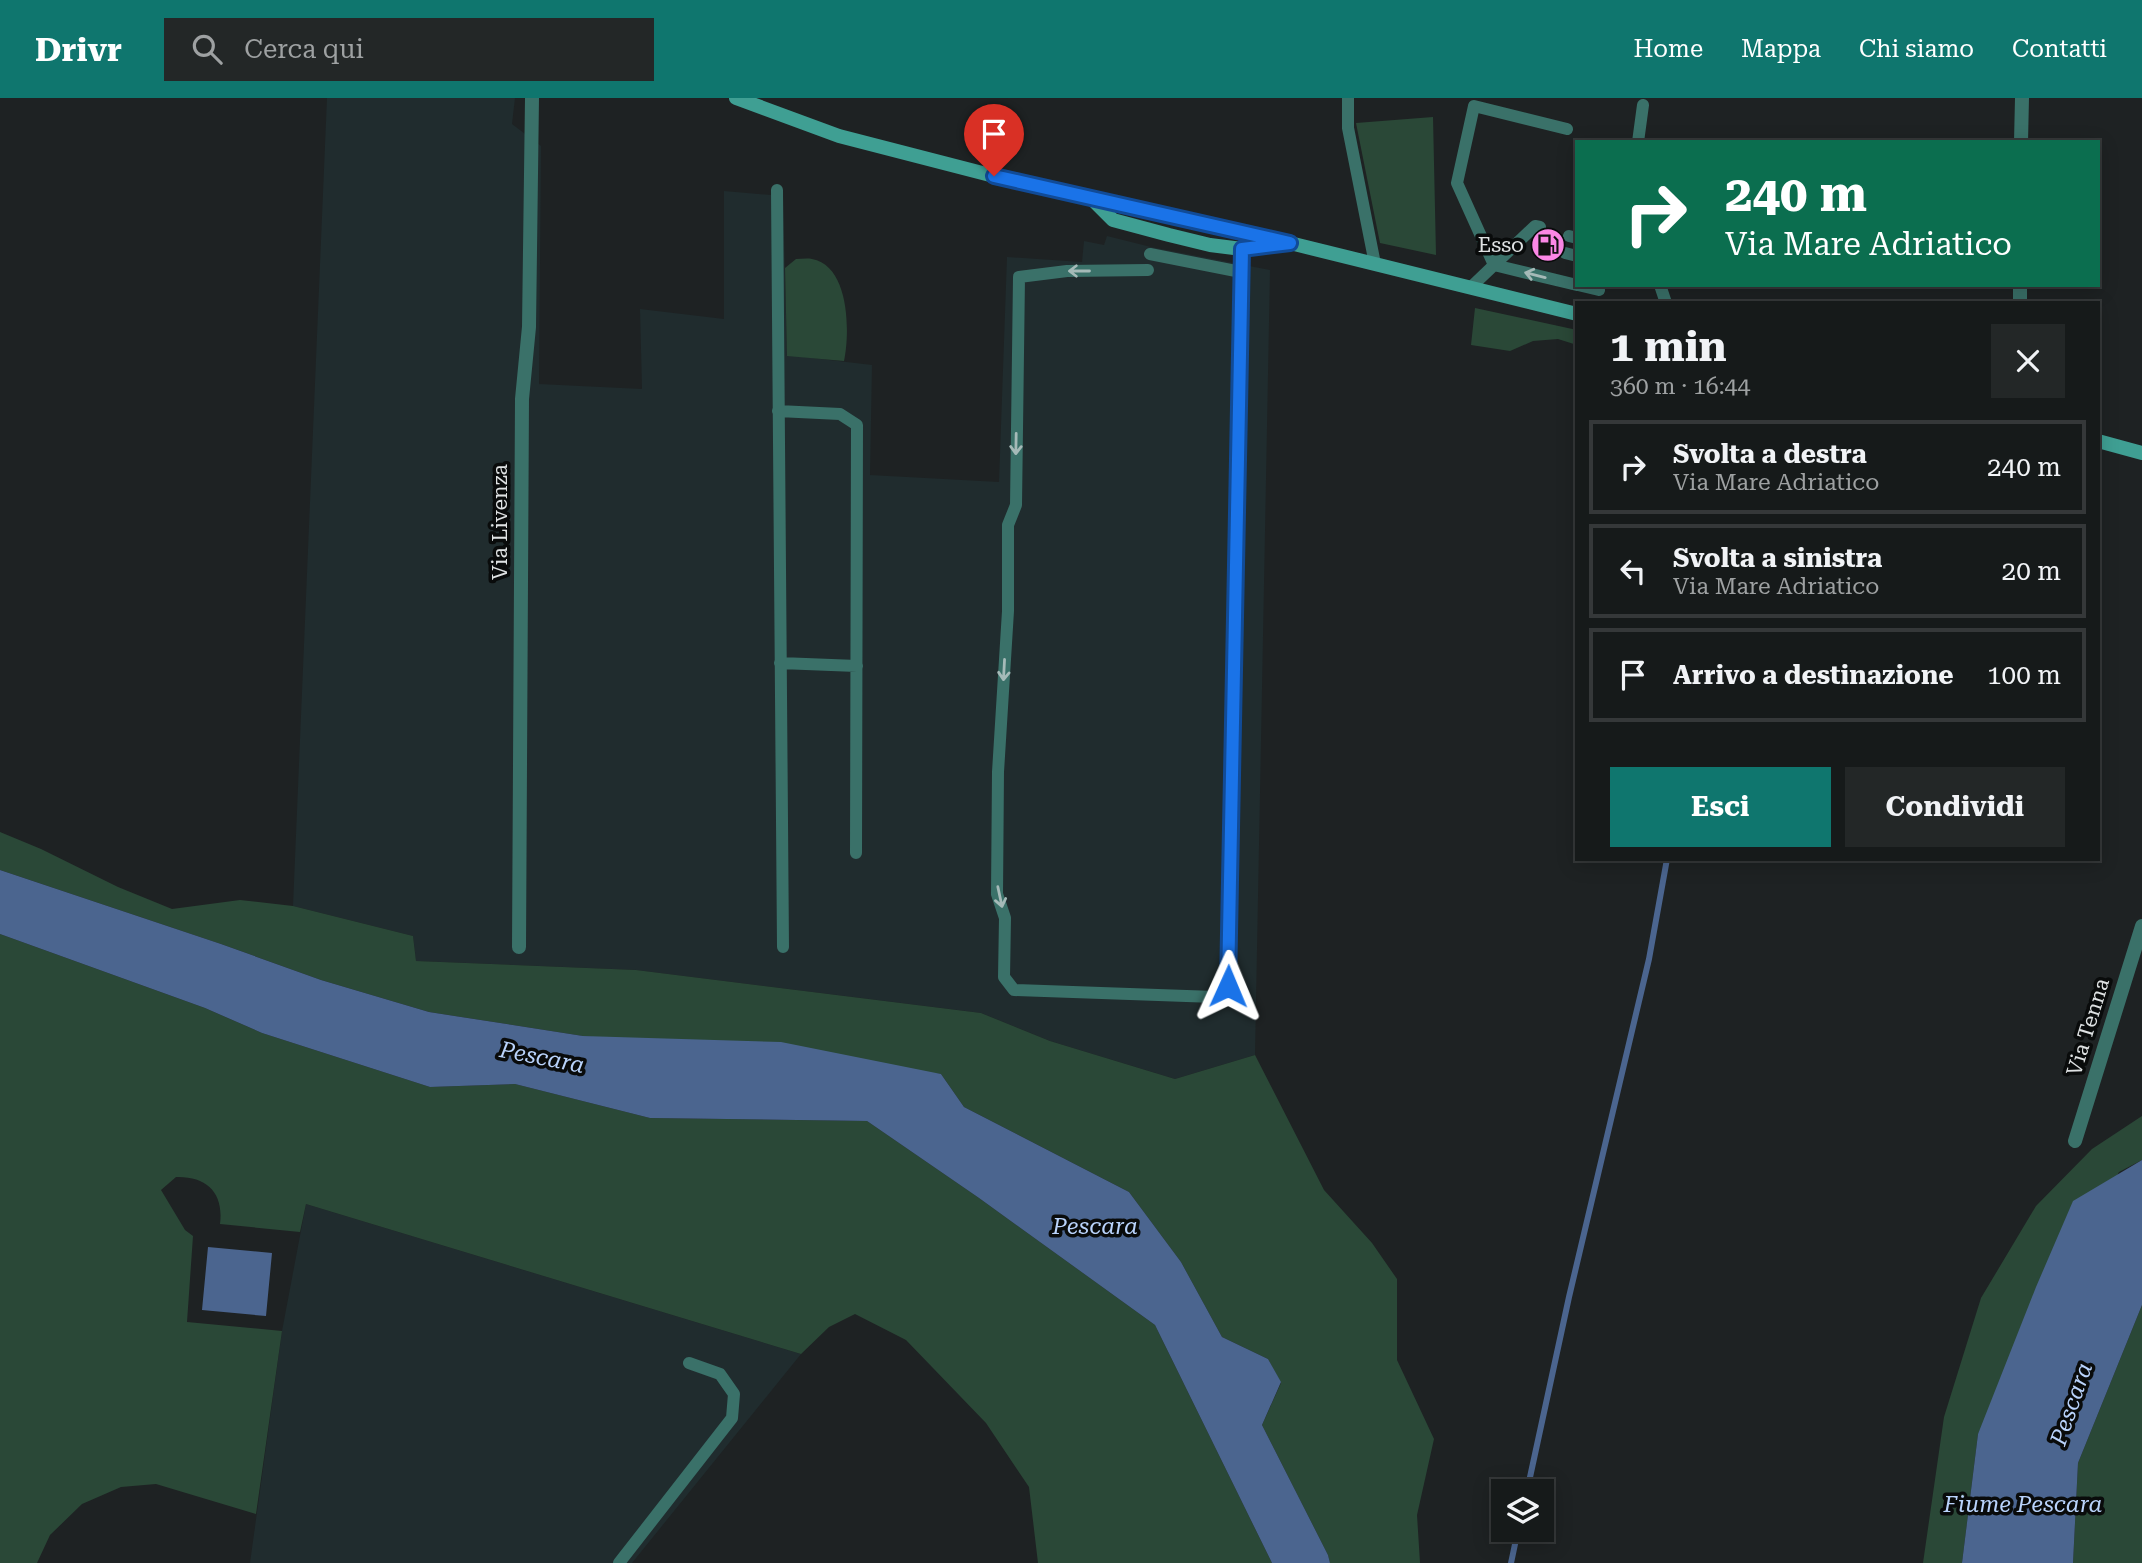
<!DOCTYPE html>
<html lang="it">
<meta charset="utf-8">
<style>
body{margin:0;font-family:"Roboto Serif",serif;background:#232727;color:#f1f3f6;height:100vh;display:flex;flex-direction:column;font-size:26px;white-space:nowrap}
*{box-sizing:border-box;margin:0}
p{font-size:23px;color:#9ea1a2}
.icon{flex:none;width:38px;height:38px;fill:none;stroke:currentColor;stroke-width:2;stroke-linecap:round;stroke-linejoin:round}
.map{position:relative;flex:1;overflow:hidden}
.drawer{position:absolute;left:1575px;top:203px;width:525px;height:560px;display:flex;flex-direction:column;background:#161a1a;border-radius:0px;box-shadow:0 4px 18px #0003,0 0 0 2px #353839}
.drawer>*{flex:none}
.guide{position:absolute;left:1575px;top:42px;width:525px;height:147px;border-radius:0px;box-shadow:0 4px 18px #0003,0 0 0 2px #353839;background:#0b6e4f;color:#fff;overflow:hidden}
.controls{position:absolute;left:1491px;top:1381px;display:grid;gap:14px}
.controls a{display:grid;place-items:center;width:63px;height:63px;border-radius:0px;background:#161a1a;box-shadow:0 4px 18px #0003,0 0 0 2px #353839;font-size:35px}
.pin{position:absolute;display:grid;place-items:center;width:60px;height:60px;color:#fff;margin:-72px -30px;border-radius:50% 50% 50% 0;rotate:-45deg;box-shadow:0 0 7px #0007}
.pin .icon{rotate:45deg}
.me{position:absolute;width:77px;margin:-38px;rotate:1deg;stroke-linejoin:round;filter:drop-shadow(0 0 5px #0008)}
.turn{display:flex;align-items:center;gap:24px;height:147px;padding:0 35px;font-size:32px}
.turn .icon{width:91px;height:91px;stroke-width:2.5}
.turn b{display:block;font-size:49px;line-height:60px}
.round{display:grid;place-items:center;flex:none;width:74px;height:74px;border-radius:0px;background:#232727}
.summary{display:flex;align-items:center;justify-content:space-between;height:119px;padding:0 35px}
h1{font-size:42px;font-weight:700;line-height:52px}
.cta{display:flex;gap:14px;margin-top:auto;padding:14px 35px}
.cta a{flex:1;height:80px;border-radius:0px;background:#0f766e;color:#fff;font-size:28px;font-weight:700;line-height:80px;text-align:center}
.cta a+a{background:#232727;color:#f1f3f6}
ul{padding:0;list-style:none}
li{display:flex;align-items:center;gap:21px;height:94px;margin:0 14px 10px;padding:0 21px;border:4px solid #353839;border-radius:0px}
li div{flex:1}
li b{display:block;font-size:26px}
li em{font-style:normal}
header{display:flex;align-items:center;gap:42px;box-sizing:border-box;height:98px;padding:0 35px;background:#0f766e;color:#fff}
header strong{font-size:33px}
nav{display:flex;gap:38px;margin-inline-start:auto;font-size:24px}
.search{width:490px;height:63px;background:#232727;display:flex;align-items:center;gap:18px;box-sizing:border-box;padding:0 24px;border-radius:0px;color:#9ea1a2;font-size:26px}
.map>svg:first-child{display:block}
</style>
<header>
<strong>Drivr</strong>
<div class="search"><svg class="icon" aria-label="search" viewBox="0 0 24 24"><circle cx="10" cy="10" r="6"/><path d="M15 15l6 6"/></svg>Cerca qui</div>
<nav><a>Home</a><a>Mappa</a><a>Chi siamo</a><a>Contatti</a></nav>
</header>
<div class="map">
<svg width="2142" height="1465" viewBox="0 0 2142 1465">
<rect width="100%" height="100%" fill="#1e2223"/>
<path fill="#202c2e" d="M327,0H515L512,26L541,48L539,286L642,291L640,211L724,221V93L783,98L787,257L872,267L870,377L999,384L1007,159L1082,164L1084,143L1104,147L1107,138L1151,149L1270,172L1255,957L1175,981L1050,943L981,915L636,872L416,863L413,838L293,808Z
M306,1106L801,1256L632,1465H250L282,1233Z"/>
<path fill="#2a4837" d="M1433,19L1436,157L1380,145L1356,25Z
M796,161C801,161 807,160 812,161C850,168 850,235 844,263L787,258L785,170Z
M1475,210L1577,232V247L1558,241L1533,243L1510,253L1471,247Z
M0,734L41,751L118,789L172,811L240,802L293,808L413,838L416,863L636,872L981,915L1050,943L1175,981L1255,957L1324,1092L1372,1145L1397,1181V1262L1434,1341L1417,1417L1420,1465H1330L1328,1457L1262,1327L1281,1285L1268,1261L1222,1239L1181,1164L1129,1094L964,1009L941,976L583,938L429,914L321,882L221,846L0,772Z
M0,836L205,910L262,935L430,989L515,986L650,1020L867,1023L979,1100L1155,1227L1272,1465H1038L1029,1389L986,1325L906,1242L855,1216L829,1229L801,1256L306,1106L300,1134L220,1126C224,1095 207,1078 176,1079L161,1092L185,1132L193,1138L187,1224L282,1233L256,1416L156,1386L121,1389L82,1406L50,1437L37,1465H0Z
M2142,1018V1062L2119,1074L1978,1336L1962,1465H1923L1944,1319L1981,1200L2036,1108L2092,1051Z
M2142,1207V1465H2073L2078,1365Z"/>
<path fill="#4b658f" d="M0,772L221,846L321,882L429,914L583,938L781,944L941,976L964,1009L1129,1094L1181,1164L1222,1239L1268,1261L1281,1284L1262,1327L1328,1457L1330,1465H1272L1155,1227L979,1100L867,1023L650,1020L515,986L430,989L262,935L205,910L0,836Z
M2142,1062V1207L2078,1365L2073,1465H1962L1978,1336L2036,1189L2073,1103Z
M208,1149L272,1155L266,1218L202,1212Z"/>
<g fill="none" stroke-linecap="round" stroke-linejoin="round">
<path stroke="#4b658f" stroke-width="6" d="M1527,1393L1569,1199L1649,861L1667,761
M1511,1465L1518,1432"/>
<path stroke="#3a7169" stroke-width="12" d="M1348,0V30L1375,166
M1567,31L1474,8L1457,85L1494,167L1577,187
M1638,44L1643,7
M777,92L783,849
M1569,138L1577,140
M1565,155L1577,158
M1148,172L1067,173L1019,179L1016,407L1008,427V513L998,674L997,796L1005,820L1004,879L1014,892L1215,899L1228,888L1241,174L1150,156
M1578,187L1599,192
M1660,187L1666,205
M1470,190L1535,128L1540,129
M778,313L840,316L857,327L856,755
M780,565L857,568
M619,1465L732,1320L734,1296L720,1276L689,1265"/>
<path stroke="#3a7169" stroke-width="14" d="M2021,44L2022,0
M2020,205V187
M519,849L522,301L529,229L532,0
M2075,1043L2142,828"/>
<path stroke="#3f9f93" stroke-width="14" d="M736,0L839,38L994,78L1290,145L1577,216
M1090,99L1113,122L1169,137L1210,147L1242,151L1281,147
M2098,343L2142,355"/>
</g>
<defs><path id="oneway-shaft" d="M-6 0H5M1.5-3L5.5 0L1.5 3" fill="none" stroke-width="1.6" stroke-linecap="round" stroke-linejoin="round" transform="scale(1.75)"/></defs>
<g stroke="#a5bab8">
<use href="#oneway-shaft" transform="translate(1079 173) rotate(180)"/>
<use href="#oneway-shaft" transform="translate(1535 177) rotate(-166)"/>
<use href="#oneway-shaft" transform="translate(1016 346) rotate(91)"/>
<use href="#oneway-shaft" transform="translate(1004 572) rotate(93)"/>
<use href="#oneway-shaft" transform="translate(1000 799) rotate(78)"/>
</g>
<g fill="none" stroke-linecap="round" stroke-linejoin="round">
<g stroke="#114b97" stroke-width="18">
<path id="route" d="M994,78L1290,145L1242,151L1228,888"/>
</g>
<use href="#route" stroke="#1a73e8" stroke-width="12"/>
</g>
<defs>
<g id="fuel-disc" transform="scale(1.75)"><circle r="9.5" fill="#fb87e5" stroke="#090b0b"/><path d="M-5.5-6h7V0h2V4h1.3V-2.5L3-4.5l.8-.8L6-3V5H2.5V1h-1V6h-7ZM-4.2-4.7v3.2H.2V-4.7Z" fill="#111"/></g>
</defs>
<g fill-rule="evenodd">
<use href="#fuel-disc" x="1548" y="147"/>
</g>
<g text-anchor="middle" stroke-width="7" stroke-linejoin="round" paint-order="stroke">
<g font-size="21" fill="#dfe2e3" stroke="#090b0b" text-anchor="end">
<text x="1524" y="154">Esso</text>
</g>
<g font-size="21" fill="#dfe2e3" stroke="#090b0b">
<text transform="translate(500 424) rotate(-90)" y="7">Via Livenza</text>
<text transform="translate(2088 929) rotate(-73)" y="7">Via Tenna</text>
</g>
<g font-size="23" font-style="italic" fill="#b9d3fb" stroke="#090b0b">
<text transform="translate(542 959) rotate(11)" y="8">Pescara</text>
<text x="1095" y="1136">Pescara</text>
<text transform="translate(2071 1306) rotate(-71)" y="8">Pescara</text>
<text x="2023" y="1414">Fiume Pescara</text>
</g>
</g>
</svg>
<div class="controls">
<a><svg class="icon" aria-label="layers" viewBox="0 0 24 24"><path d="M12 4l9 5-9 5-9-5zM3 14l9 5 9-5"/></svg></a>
</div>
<div class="pin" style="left:994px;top:78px;background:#d93025"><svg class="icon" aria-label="arrive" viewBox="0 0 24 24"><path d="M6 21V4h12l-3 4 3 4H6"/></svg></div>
<svg class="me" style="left:1228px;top:888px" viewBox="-20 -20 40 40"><path d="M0-17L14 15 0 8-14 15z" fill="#1a73e8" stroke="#fff" stroke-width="4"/></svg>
<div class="guide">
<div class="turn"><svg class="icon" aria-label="right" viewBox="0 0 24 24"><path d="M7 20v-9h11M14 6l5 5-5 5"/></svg><div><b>240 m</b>Via Mare Adriatico</div></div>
</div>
<section class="drawer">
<div class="summary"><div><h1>1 min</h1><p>360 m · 16:44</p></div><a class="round"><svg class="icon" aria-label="close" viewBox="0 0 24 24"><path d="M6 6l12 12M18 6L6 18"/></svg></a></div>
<ul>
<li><svg class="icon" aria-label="right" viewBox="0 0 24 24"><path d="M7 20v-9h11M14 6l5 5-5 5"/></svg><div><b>Svolta a destra</b><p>Via Mare Adriatico</p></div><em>240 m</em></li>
<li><svg class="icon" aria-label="left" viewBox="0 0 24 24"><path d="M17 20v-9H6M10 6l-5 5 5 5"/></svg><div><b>Svolta a sinistra</b><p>Via Mare Adriatico</p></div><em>20 m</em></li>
<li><svg class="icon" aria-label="arrive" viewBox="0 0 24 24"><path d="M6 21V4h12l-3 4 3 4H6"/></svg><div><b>Arrivo a destinazione</b></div><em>100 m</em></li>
</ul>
<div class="cta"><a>Esci</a><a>Condividi</a></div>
</section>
</div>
